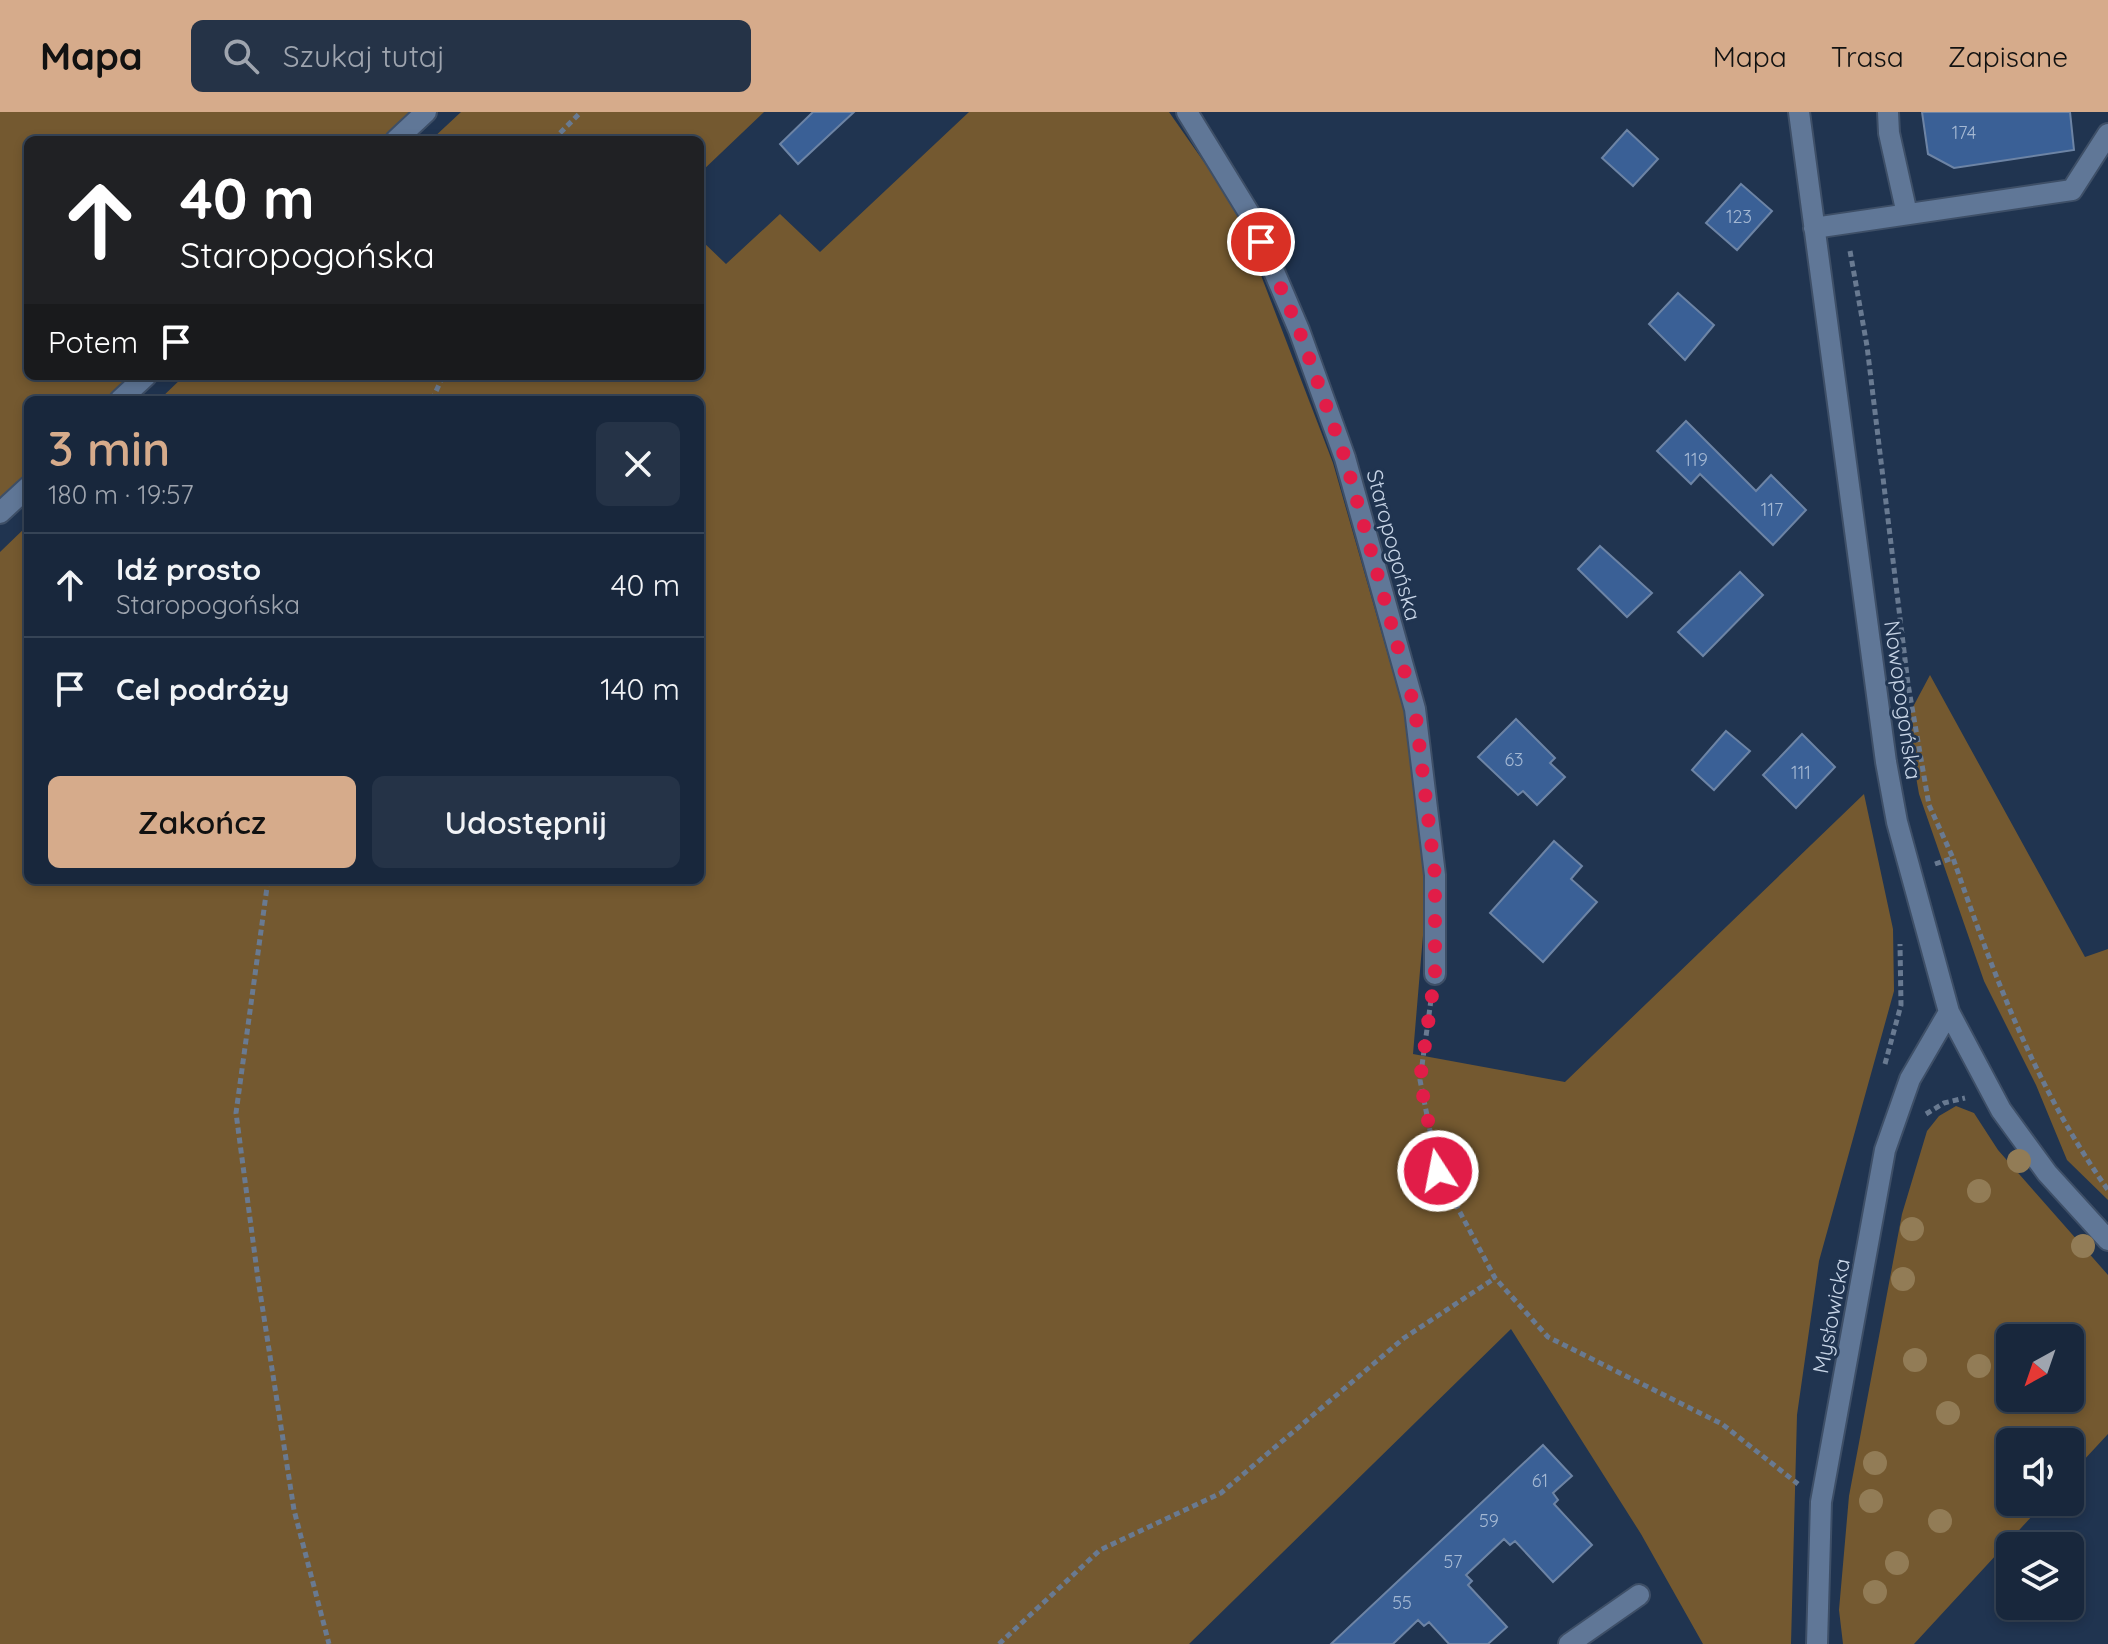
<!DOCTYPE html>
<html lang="pl">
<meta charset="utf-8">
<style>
body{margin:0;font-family:Quicksand,sans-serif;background:#253347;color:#f1f3f6;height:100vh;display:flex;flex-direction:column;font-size:30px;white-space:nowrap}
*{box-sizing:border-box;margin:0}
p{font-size:26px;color:#9fa5af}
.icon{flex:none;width:44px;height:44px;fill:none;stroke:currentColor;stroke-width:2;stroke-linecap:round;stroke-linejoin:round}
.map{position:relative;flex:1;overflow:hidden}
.side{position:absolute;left:24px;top:284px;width:680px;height:488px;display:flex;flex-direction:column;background:#18273c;border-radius:12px;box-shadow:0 4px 12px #0003,0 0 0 2px #364456}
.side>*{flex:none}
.banner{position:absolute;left:24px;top:24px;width:680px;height:244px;border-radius:12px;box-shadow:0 4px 12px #0003,0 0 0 2px #364456;background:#202124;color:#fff;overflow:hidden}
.needle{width:52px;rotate:220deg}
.controls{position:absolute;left:1996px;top:1212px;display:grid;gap:16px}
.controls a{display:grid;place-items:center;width:88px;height:88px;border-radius:12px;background:#18273c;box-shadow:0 4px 12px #0003,0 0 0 2px #364456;font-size:40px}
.pin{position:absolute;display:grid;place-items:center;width:68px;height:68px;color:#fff;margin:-34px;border:4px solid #fff;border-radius:50%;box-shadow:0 2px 8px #0007}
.me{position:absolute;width:88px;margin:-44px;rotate:349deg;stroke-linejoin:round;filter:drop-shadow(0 0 6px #0008)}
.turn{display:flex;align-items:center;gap:28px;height:168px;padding:0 24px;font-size:36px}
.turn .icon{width:104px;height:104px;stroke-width:2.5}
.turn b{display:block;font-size:56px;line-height:68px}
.then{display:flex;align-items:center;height:76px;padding:0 24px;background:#0003;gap:16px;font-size:30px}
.round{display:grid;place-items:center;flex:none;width:84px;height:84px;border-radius:12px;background:#253347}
.summary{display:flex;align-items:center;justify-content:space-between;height:136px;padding:0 24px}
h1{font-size:48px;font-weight:600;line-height:60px;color:#d6ab8b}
.primary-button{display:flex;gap:16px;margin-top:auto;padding:16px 24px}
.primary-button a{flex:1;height:92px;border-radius:12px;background:#d6ab8b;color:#111;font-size:32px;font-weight:600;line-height:92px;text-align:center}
.primary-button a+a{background:#253347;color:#f1f3f6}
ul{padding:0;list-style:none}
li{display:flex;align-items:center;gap:24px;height:104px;padding:0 24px;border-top:2px solid #364456}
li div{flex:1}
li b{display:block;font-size:30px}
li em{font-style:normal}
header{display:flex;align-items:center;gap:48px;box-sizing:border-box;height:112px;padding:0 40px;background:#d6ab8b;color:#111}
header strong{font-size:38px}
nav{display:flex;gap:44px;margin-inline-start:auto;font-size:28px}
.search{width:560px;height:72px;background:#253347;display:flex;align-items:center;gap:20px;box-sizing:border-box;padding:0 28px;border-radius:12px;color:#9fa5af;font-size:30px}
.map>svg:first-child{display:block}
</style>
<header>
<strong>Mapa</strong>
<div class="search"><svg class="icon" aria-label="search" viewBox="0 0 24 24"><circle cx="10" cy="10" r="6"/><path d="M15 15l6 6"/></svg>Szukaj tutaj</div>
<nav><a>Mapa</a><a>Trasa</a><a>Zapisane</a></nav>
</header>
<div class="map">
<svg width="2108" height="1532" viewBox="0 0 2108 1532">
<rect width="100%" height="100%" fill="#203450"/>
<path fill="#745930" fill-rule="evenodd" d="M0,0H411L382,28H28V264H139L115,288H28V372L0,399Z
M461,0H764L700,61V28H431Z
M969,0H1169L1234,93L1333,351L1404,599L1428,764L1413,942L1565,970L1864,682L1893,817L1894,879L1819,1149L1797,1303L1791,1532H1703L1641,1422L1511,1217L1189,1532H0V440L28,413V768H700V288H159L184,264H700V127L726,152L780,102L820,140Z
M1930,563L2085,845L2108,837V1088L2067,1048L2036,973L1984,869L1919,682L1906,608Z
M1956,994L1974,1001L1998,1038L2108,1163V1322L2070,1363V1330H2010V1390H2045L1914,1532H1843L1839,1498L1849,1384L1902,1102L1927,1019L1939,1004ZM2010,1226H2070V1286H2010Z"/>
<path fill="#3a6096" stroke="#6d84a5" stroke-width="2" d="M813,0H854L798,52L780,32Z
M1922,0H2070L2074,38L1954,56L1928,42Z
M1627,18L1658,47L1633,74L1602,46Z
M1741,72L1772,99L1737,138L1706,111Z
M1678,181L1714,213L1685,248L1649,212Z
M1686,309L1756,379L1771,363L1806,398L1773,433L1700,362L1691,372L1657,339Z
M1600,434L1652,481L1627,505L1578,457Z
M1740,460L1763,483L1703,544L1678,520Z
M1516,607L1555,646L1550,651L1565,665L1537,693L1523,679L1518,683L1478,645Z
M1726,619L1750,639L1714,678L1692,658Z
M1802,622L1835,655L1796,696L1763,663Z
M1554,729L1582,754L1571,767L1597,790L1543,850L1490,801Z
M1543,1333L1572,1364L1553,1381L1558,1388L1554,1392L1592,1433L1553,1470L1515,1429L1510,1433L1504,1427L1466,1463L1472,1469L1468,1473L1507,1515L1488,1532H1449L1429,1510L1424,1514L1418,1508L1393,1532H1331Z"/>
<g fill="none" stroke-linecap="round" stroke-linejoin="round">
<g stroke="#3e4f67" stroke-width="24">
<path id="minor" d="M1187,0L1249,101L1299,218L1345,346L1415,597L1435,763V862
M1799,0L1886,650L1897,710L1949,900L2001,998L2047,1061L2108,1128
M1888,0L1889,21L1907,102
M396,28L426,0
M1814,116L2072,78L2108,22
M120,288L146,264
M0,401L28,375
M1569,1532L1639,1483
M1817,1532L1821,1390L1885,1038L1910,967L1949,900"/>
</g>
<path stroke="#697a91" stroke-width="5" stroke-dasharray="6 4" stroke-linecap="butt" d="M553,28L581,0
M1850,139L1867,234L1908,572L1929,693L1953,746
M432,288L443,264
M1935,752L1953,746C1993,861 2036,977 2108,1078
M268,768L236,1001L258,1167L294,1398L329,1532
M1431,888L1420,968L1438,1059L1495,1166L1548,1225L1722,1312L1798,1372
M1885,952L1901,893L1900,832
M1926,1002L1944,991L1965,986
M999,1532L1100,1438L1221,1381L1404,1226L1495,1166"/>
<use href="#minor" stroke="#607797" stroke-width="20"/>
</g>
<g fill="#927c56">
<circle cx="2019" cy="1049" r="12"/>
<circle cx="1979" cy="1079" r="12"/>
<circle cx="1912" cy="1117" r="12"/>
<circle cx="2083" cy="1134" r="12"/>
<circle cx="1903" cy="1167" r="12"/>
<circle cx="1915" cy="1248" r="12"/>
<circle cx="1979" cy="1254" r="12"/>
<circle cx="1948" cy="1301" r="12"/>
<circle cx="1875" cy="1351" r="12"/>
<circle cx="1871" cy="1389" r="12"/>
<circle cx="1940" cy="1409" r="12"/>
<circle cx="1897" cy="1451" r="12"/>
<circle cx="1875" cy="1480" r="12"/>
</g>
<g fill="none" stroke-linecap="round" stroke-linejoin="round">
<path stroke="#e11d48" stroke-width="14" stroke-dasharray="0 25.2" d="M1261,130L1299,218L1345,346L1415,597L1435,763V862L1420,968L1438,1059"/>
</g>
<g text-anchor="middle" stroke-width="6" stroke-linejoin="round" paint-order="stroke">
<g font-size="18" fill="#a4b8d3">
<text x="1964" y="27">174</text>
<text x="1739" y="111">123</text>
<text x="1696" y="354">119</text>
<text x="1772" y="404">117</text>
<text x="1514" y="654">63</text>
<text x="1801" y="667">111</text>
<text x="1540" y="1375">61</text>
<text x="1489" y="1415">59</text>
<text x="1453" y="1456">57</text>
<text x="1402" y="1497">55</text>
</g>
<g font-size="22" fill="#c8d5e7" stroke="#203450">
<text transform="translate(1394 433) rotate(75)" y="8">Staropogońska</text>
<text transform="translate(1903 588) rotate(82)" y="8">Nowopogońska</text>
<text transform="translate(1831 1204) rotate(-79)" y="8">Mysłowicka</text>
</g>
</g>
</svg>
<div class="controls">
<a><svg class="needle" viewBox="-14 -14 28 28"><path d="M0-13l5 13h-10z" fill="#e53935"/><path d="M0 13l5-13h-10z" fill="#9fa5af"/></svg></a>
<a><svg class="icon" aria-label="sound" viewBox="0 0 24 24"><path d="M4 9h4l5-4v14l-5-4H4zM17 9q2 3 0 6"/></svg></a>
<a><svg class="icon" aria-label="layers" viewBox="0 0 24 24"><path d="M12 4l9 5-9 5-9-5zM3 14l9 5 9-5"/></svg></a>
</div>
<div class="pin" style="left:1261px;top:130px;background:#d93025"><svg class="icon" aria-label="arrive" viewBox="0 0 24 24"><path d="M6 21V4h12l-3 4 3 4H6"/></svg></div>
<svg class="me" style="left:1438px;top:1059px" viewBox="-20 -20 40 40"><circle r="17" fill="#e11d48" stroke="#fff" stroke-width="3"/><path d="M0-11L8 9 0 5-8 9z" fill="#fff"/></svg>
<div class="banner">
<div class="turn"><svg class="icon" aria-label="ahead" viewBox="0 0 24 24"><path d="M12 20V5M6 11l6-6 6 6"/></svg><div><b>40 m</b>Staropogońska</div></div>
<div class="then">Potem<svg class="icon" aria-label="arrive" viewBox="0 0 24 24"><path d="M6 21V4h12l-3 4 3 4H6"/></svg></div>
</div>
<section class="side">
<div class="summary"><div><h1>3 min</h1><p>180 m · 19:57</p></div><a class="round"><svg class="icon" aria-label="close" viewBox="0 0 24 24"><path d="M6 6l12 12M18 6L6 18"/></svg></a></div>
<ul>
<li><svg class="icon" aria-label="ahead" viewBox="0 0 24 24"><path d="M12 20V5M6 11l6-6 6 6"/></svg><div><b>Idź prosto</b><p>Staropogońska</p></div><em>40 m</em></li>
<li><svg class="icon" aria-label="arrive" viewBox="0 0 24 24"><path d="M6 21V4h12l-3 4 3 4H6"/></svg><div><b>Cel podróży</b></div><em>140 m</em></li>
</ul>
<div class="primary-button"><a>Zakończ</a><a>Udostępnij</a></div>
</section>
</div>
